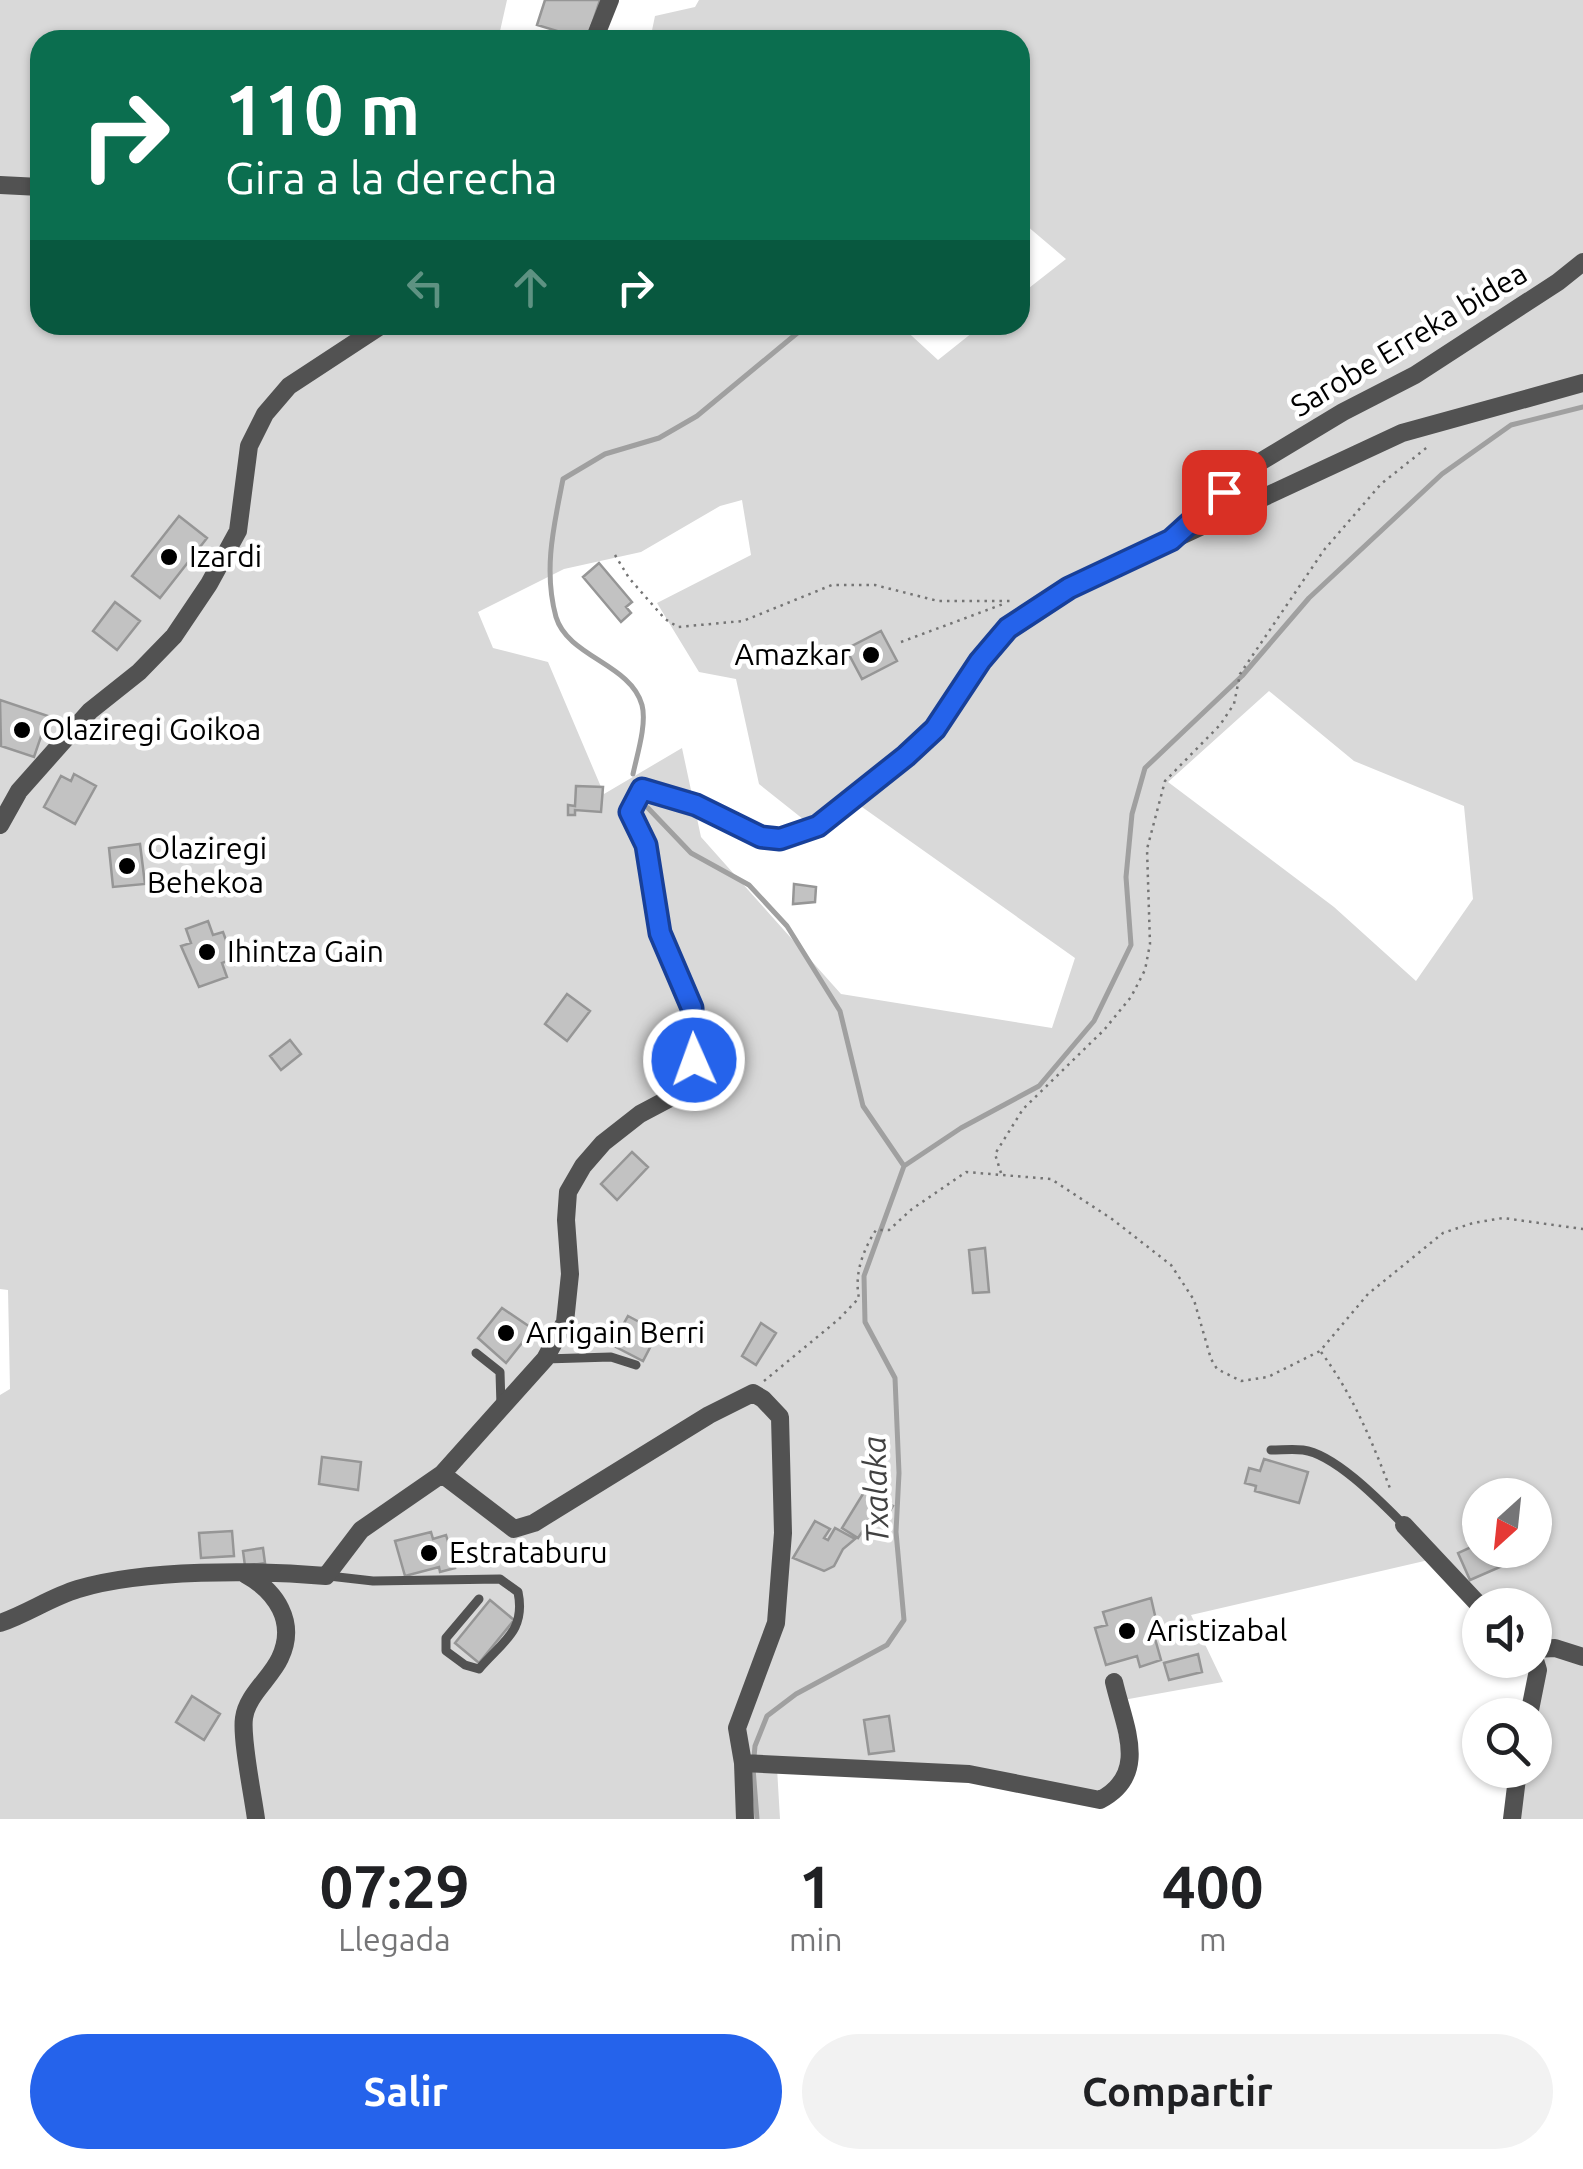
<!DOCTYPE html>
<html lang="es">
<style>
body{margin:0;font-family:Ubuntu,sans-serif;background:#f2f2f2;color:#202124;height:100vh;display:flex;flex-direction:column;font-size:38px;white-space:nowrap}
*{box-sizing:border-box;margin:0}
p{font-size:32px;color:#757577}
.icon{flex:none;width:55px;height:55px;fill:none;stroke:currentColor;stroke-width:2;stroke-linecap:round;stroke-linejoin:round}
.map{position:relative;height:1819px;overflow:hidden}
.side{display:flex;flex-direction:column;background:#fff;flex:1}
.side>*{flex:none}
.banner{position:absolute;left:30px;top:30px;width:1000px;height:305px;border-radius:30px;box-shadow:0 2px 8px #0004;background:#0b6e4f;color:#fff;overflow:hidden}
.needle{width:65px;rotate:207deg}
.fabs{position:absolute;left:1462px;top:1478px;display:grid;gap:20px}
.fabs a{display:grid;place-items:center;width:90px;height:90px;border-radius:50%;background:#fff;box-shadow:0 2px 8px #0004;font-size:50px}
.pin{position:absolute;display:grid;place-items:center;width:85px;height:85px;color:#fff;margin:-42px;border-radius:20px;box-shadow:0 5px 15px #0006}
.me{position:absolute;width:110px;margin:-55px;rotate:358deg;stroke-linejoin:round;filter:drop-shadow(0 0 8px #0008)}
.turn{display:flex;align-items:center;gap:35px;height:210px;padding:0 30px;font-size:45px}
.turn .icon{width:130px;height:130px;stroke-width:2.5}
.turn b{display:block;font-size:70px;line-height:85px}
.lanes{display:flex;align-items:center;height:95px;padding:0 30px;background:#0003;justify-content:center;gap:50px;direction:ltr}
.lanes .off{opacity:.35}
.eta{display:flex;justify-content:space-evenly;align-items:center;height:170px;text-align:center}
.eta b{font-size:60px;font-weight:600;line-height:70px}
.button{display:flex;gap:20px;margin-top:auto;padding:20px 30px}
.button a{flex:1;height:115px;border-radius:60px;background:#2563eb;color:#fff;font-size:40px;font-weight:600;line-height:115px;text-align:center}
.button a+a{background:#f2f2f2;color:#202124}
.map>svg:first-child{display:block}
</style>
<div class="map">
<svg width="1583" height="1819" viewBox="0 0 1583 1819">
<rect width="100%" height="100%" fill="#fff"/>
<path fill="#d9d9d9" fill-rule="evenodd" d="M0,0H507L498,40H40V325H900L938,360L982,325H1020V295L1066,259L1020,220V40H650L655,16L695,7L699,0H1583V1819H1515L1521,1770H1535L1534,1669L1526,1660H1535V1605H1480L1433,1559L1191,1615L1223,1682L1112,1702L1125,1766L1115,1781L1099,1791L777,1768L780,1819H0V1395L10,1389L8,1290L0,1289ZM742,500L751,555L657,603L699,672L736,679L759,784L808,823L862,807L1075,958L1052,1028L841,994L701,837L682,748L604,794L548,662L493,648L478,612L564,569L641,552L720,506ZM1269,691L1354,761L1464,806L1473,899L1416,981L1334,907L1168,782ZM1480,1495H1535V1550H1480Z"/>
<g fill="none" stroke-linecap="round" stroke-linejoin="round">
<path stroke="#a0a0a0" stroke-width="5" d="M633,774C637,755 647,724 642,705C631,664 568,657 556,617C543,570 554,525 563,479L605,454L659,438L697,416L807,325
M648,808L691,853L749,885L787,926L840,1011L863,1106L904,1166
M754,1757L755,1746L767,1716L796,1694L887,1645L904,1620L896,1532L899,1473L895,1378L865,1322L864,1276L904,1166L961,1128L1039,1086L1094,1021L1131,945L1126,877L1132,814L1145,768L1242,676L1309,598L1442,474L1511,425L1583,407
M753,1768L757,1819"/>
</g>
<path fill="#c2c2c2" stroke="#969696" stroke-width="2.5" d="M545,0H600L587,40L537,25Z
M179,516L207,538L160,598L132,576Z
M599,563L632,602L626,607L631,613L621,622L583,577Z
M115,602L140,621L117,650L93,631Z
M881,631L897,661L862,679L846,649Z
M0,700L48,716L34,757L1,746Z
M74,774L96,786L75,824L44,807L61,776L71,781Z
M576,786L603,787L601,812L575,810V815H568V805L575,806Z
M140,844L145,884L113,887L109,848Z
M794,884L816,887L815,902L793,904Z
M208,921L213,935L223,932L233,959L222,963L227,977L199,987L181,946L191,943L186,929Z
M567,994L590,1011L567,1041L545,1024Z
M290,1040L301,1054L281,1070L270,1056Z
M632,1152L648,1167L617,1200L601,1184Z
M985,1248L989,1292L973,1293L969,1250Z
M502,1308L533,1329L506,1363L478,1338Z
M628,1316L658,1332L643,1361L612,1345Z
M761,1323L776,1333L756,1365L742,1356Z
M322,1457L361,1462L358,1490L319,1484Z
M1264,1459L1308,1472L1299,1503L1255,1491L1256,1486L1245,1483L1249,1468L1260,1471Z
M866,1489L893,1506L882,1523L872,1517L858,1538L842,1528Z
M815,1521L830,1529L824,1538L828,1540L835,1528L855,1539L843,1549L834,1566L824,1571L793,1558Z
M232,1531L234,1556L201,1558L199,1533Z
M431,1532L433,1539L446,1535L449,1545L456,1543L461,1562L454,1564L455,1568L440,1572L439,1567L405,1576L395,1541Z
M1480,1543V1550H1528L1530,1554L1470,1580L1458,1553Z
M263,1548L265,1563L245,1566L243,1551Z
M1151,1598L1159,1633L1154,1635L1161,1660L1140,1667L1137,1656L1106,1665L1095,1628L1107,1625L1103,1612Z
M490,1600L514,1620L479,1663L455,1643Z
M1198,1654L1202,1672L1169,1680L1164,1663Z
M192,1696L220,1714L204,1740L176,1722Z
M889,1716L894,1751L869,1754L864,1720Z"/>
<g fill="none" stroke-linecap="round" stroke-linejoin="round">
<path stroke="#747474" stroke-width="2.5" stroke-dasharray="2.5 5" stroke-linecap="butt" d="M615,555L629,578L665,619L678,627L743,621L832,585H875L938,601H1012
M901,642L1006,603
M1001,1173L995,1154L1023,1109L1104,1030L1131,997L1145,970L1150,944L1147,849L1165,781L1220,725L1234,704L1240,674L1324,550L1381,484L1430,445
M1321,1352C1353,1395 1372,1441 1391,1491
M764,1381L839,1319L859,1298C854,1274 863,1250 876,1230H889L912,1209L966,1172L1051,1179L1112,1219L1171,1265L1194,1300L1211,1359L1217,1369L1241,1381L1268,1377L1320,1351L1368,1294L1443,1233L1473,1223L1503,1218L1583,1229"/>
<path stroke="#525252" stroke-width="9" d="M476,1353L500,1372L501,1406
M545,1359L611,1357L636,1365
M1271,1450C1282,1450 1293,1449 1303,1450C1335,1454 1382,1503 1404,1525
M329,1576L373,1581L500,1579L518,1592C526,1631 503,1641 479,1669L465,1665L446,1651V1638L479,1599"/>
<path stroke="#525252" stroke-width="18" d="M594,40L610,0
M0,185L40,187
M1185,527L1250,468L1343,412L1415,375L1558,282L1583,262
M0,825L19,791L90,711L139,672L174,636L209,584L238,531L249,446L265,414L289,386L382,325
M442,1474L514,1529L534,1523L709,1415L753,1393L763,1399L780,1417L783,1533L776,1623L737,1728L743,1763L969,1774L1100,1800C1150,1774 1124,1726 1114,1682
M1404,1525L1480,1606
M245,1574C276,1591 297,1622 280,1658C271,1678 247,1695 244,1718C241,1738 253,1796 256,1819
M0,1623C27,1614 51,1597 78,1589C144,1569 257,1570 326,1576L361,1530L442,1474L545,1359L565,1322L570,1274L566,1220L568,1192L583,1166L603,1143L640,1114L674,1096L694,1060L692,1008L660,933L646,845L630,812L642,789L696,805L761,837L780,839L819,826L906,757L935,729L980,661L1009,628L1069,588L1402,433L1583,383
M1535,1649L1555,1648L1583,1657
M1529,1715L1538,1670L1535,1660
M743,1763L745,1819
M1512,1819L1518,1770"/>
</g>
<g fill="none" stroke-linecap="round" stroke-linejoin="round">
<g stroke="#184099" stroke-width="25">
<path id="route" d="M694,1060L692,1008L660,933L646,845L630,812L642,789L696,805L761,837L780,839L818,826L906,756L935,729L980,661L1008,628L1069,588L1171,540L1224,492"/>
</g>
<use href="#route" stroke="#2563eb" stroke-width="18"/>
</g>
<g fill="#000" stroke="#fff" stroke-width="4">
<circle cx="169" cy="557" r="10"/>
<circle cx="871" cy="655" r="10"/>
<circle cx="22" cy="730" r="10"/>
<circle cx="127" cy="866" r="10"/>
<circle cx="207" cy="952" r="10"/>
<circle cx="506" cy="1333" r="10"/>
<circle cx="429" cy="1553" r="10"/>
<circle cx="1127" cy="1631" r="10"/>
</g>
<g text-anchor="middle" stroke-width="9" stroke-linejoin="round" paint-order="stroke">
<g font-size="30" fill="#000" stroke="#fff">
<text transform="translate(1409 340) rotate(-31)" y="10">Sarobe Erreka bidea</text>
</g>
<g font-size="30" fill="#000" stroke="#fff" text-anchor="start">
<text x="189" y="567">Izardi</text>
<text x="851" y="665" text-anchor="end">Amazkar</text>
<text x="42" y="740">Olaziregi Goikoa</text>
<text x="147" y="859">Olaziregi<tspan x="147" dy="34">Behekoa</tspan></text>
<text x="227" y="962">Ihintza Gain</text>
<text x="526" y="1343">Arrigain Berri</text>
<text x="449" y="1563">Estrataburu</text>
<text x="1147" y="1641">Aristizabal</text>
</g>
<g font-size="32" font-style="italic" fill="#414141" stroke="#fff">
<text transform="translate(876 1490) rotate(-92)" y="11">Txalaka</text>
</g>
</g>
</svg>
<div class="fabs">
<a><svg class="needle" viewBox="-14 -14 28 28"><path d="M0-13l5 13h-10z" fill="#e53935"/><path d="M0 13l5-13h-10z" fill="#757577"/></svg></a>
<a><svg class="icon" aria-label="sound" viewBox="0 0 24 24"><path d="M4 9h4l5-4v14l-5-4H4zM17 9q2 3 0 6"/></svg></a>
<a><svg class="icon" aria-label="search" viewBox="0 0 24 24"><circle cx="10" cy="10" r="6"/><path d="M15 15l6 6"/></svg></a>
</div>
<div class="pin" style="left:1224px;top:492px;background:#d93025"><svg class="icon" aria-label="arrive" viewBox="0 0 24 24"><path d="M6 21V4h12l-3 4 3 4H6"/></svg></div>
<svg class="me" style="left:694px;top:1060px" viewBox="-20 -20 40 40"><circle r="17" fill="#2563eb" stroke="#fff" stroke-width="3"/><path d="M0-11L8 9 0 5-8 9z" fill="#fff"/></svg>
<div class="banner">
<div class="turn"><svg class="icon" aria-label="right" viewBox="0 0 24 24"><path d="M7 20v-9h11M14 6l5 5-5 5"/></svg><div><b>110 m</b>Gira a la derecha</div></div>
<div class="lanes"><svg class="icon off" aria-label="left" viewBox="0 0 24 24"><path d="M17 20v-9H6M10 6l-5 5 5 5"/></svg><svg class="icon off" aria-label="ahead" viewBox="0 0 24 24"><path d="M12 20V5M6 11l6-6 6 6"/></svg><svg class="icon" aria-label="right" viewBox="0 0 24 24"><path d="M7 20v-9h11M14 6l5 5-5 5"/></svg></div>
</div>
</div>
<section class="side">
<div class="eta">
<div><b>07:29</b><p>Llegada</p></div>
<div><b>1</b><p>min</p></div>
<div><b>400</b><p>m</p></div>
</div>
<div class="button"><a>Salir</a><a>Compartir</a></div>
</section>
